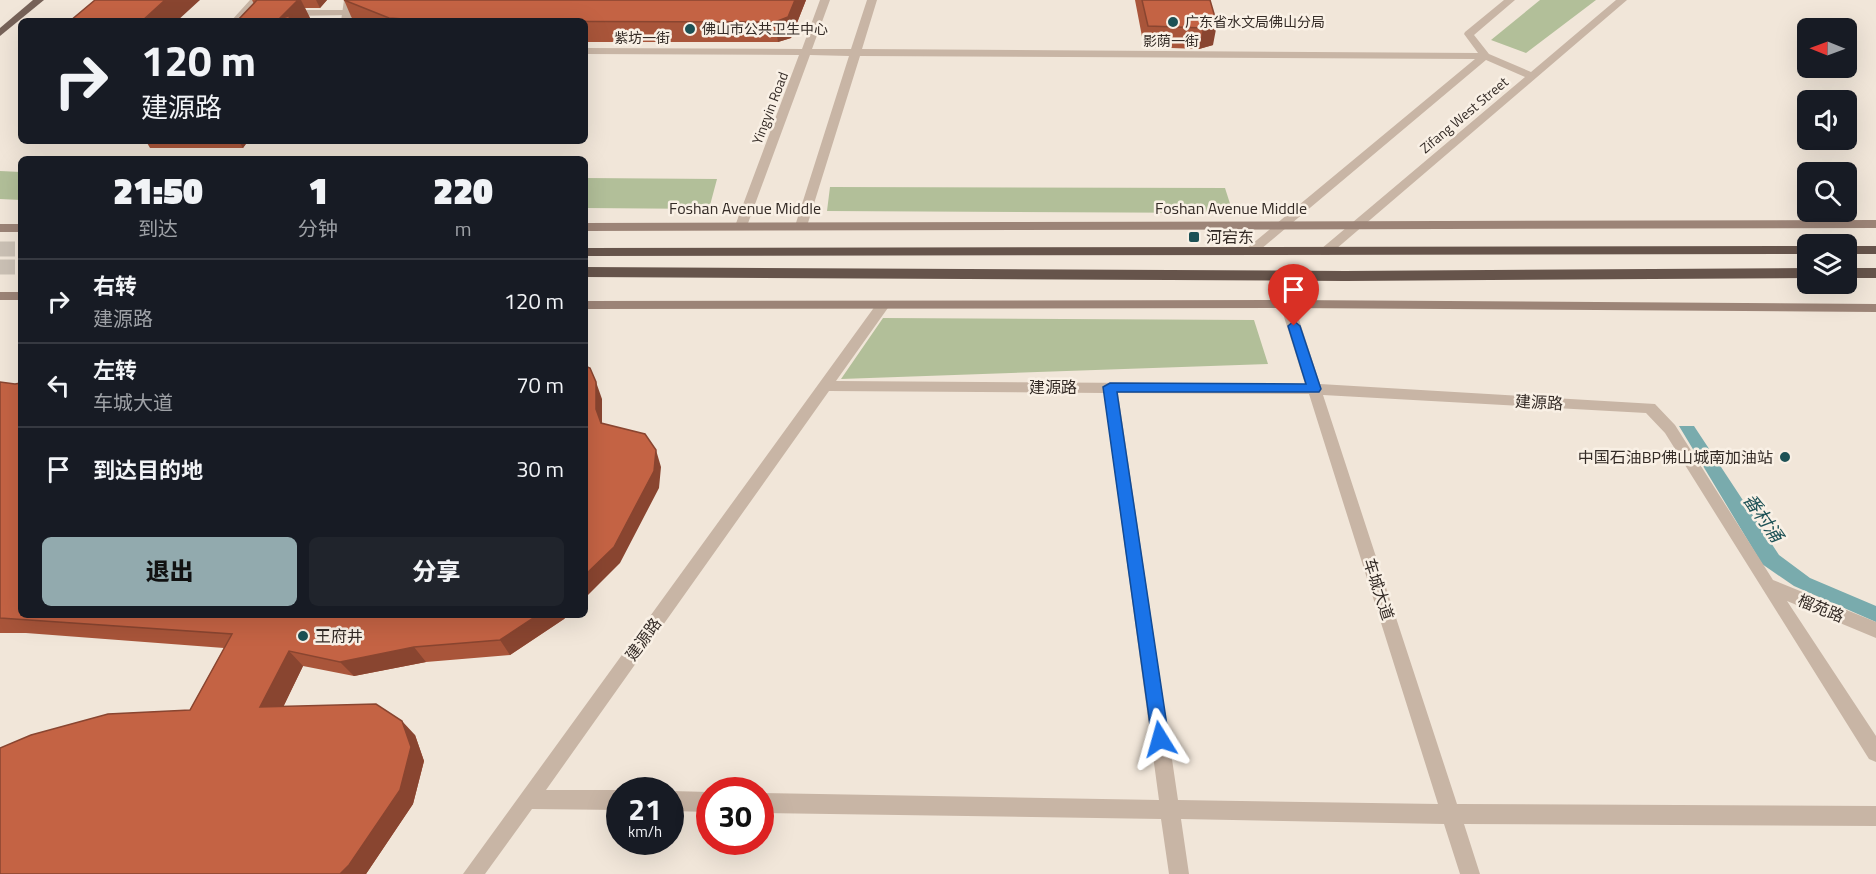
<!DOCTYPE html>
<html lang="zh">
<meta charset="utf-8">
<style>
body{margin:0;font-family:"Titillium Web","Noto Sans SC",sans-serif;background:#20242c;color:#f1f3f6;height:100vh;display:flex;flex-direction:column;font-size:22px;white-space:nowrap}
*{box-sizing:border-box;margin:0}
p{font-size:20px;color:#9ea1a6}
.icon{flex:none;width:33px;height:33px;fill:none;stroke:currentColor;stroke-width:2;stroke-linecap:round;stroke-linejoin:round}
.map{position:relative;flex:1;overflow:hidden}
.panel{position:absolute;left:18px;top:156px;width:570px;height:462px;display:flex;flex-direction:column;background:#171b24;border-radius:9px;box-shadow:0 6px 24px #0002}
.panel>*{flex:none}
.banner{position:absolute;left:18px;top:18px;width:570px;height:126px;border-radius:9px;box-shadow:0 6px 24px #0002;background:#171b24;color:#f1f3f6;overflow:hidden}
.needle{width:39px;rotate:271deg}
.buttons{position:absolute;left:1797px;top:18px;display:grid;gap:12px}
.buttons a{display:grid;place-items:center;width:60px;height:60px;border-radius:9px;background:#171b24;box-shadow:0 6px 24px #0002;font-size:30px}
.speed{position:absolute;left:606px;top:777px;display:flex;gap:12px;font-size:30px;font-weight:700;text-align:center}
.speed>*{display:grid;place-content:center;width:78px;height:78px;border-radius:50%;background:#171b24;box-shadow:0 6px 24px #0002;line-height:1}
.speed small{font-size:15px;font-weight:400}
.speed .limit{border:9px solid #d22;background:#fff;color:#111}
.pin{position:absolute;display:grid;place-items:center;width:51px;height:51px;color:#fff;margin:-62px -26px;border-radius:50% 50% 50% 0;rotate:-45deg;box-shadow:0 0 6px #0007}
.pin .icon{rotate:45deg}
.me{position:absolute;width:66px;margin:-33px;rotate:352deg;stroke-linejoin:round;filter:drop-shadow(0 0 4px #0008)}
.turn{display:flex;align-items:center;gap:21px;height:126px;padding:0 24px;font-size:27px}
.turn .icon{width:78px;height:78px;stroke-width:2.5}
.turn b{display:block;font-size:42px;line-height:51px}
.eta{display:flex;justify-content:space-evenly;align-items:center;height:102px;text-align:center}
.eta b{font-size:36px;font-weight:800;line-height:42px}
.cta{display:flex;gap:12px;margin-top:auto;padding:12px 24px}
.cta a{flex:1;height:69px;border-radius:9px;background:#92aaae;color:#111;font-size:24px;font-weight:800;line-height:69px;text-align:center}
.cta a+a{background:#20242c;color:#f1f3f6}
ul{padding:0;list-style:none}
li{display:flex;align-items:center;gap:18px;height:84px;padding:0 24px;border-top:2px solid #363941}
li div{flex:1}
li b{display:block;font-size:22px}
li em{font-style:normal}
.map>svg:first-child{display:block}
</style>
<div class="map">
<svg width="1876" height="874" viewBox="0 0 1876 874">
<rect width="100%" height="100%" fill="#f1e6d9"/>
<path fill="#b2bf99" d="M1540,0H1596L1526,53L1491,40Z
M0,171L21,172V200L0,199Z
M585,178L717,179L709,209L585,208Z
M830,187L1225,188L1233,213L827,211Z
M883,318L1254,320L1268,364L841,379Z"/>
<path fill="#79abad" d="M1679,426H1694L1779,555L1810,578L1876,606V622L1794,586L1762,564Z"/>
<g fill="none" stroke-linecap="round" stroke-linejoin="round">
<path stroke="#cbc1b5" stroke-width="15" stroke-dasharray="15 8" stroke-linecap="butt" d="M0,249H21
M0,267H21"/>
<path fill="#c8b5a5" fill-rule="evenodd" d="M250,0H260L241,21H231Z
M347,10L350,11V15L288,16L283,13L288,10Z
M1287,300L1294,304L1320,384L1655,404L1675,425L1773,580L1876,622V638L1787,601L1876,736V762L1869,759L1665,433L1646,413L1323,395L1457,804L1876,806V826L1464,824L1480,874H1460L1444,824L1181,819L1189,874H1169L1161,819L760,813V793L1159,800L1104,393L829,391L546,790H620V810L532,809L485,874H463L878,302L883,301L890,305L836,381L1305,384L1280,304ZM1118,393L1309,394L1438,804L1178,800Z
M670,791L710,792V812L670,811Z"/>
<path fill="#c8b5a5" fill-rule="evenodd" d="M344,0H354L351,21H341Z
M820,0H830L812,49H851L867,0H877L862,49L1478,53L1464,34L1465,32L1504,0H1515L1474,35L1489,54L1531,72L1616,0H1627L1329,255H1321V249L1525,77L1486,60L1254,255H1246V249L1475,59L860,56L807,226L801,230L795,226L849,56L810,55L747,226L745,229H737L735,226L799,55L585,54V48L802,49Z"/>
<path fill="#9c8477" fill-rule="evenodd" d="M1876,220V228L585,231V223Z
M0,224H21V232H0Z
M0,292H21V300H0Z
M1287,300L1876,304V312L1287,308L585,309V301Z"/>
<path fill="#766258" fill-rule="evenodd" d="M33,0H44L0,36V28Z"/>
<path fill="#66544b" fill-rule="evenodd" d="M1808,246V254L585,256V248Z
M1846,246H1876V254H1846Z
M585,267L1345,271L1808,268V278L1345,281L585,277Z
M1846,268H1876V278H1846Z"/>
</g>
<path fill="#a9553a" d="M252,0H327L320,8H305L310,18L254,4Z
M344,0H806L791,38L778,42H585V21H353Z
M1135,0H1210L1213,45L1199,49L1144,47Z
M146,141H248L243,148H150Z
M0,382L21,615H568L564,619L510,655L426,662L354,676L303,666L283,707L415,735L424,761L413,804L366,874H0L190,710L224,648L26,633H0Z"/>
<path fill="#894530" d="M165,0H200L177,21H142Z
M298,0H301L310,18L307,21H280L279,19Z
M316,0H327L320,8Z
M795,0H806L791,38L778,42L775,22Z
M1217,24L1213,45L1199,49L1203,28Z
M239,141H248L243,148Z
M596,382L602,399V426L596,409Z
M656,450L661,467L659,488L620,563L585,598V575Z
M538,615H568L564,619L510,655L500,640Z
M414,647L426,662L354,676L340,662Z
M289,651L303,666L276,722L260,707Z
M402,721L415,735L424,761L413,804L366,874H340Z"/>
<path fill="#c46344" stroke="#894530" stroke-width="1.5" d="M95,0H165L142,21H70Z
M257,0H298L279,19L292,15L286,21H237Z
M344,0H795L788,17L775,22L433,21L389,18Z
M1142,0H1210L1217,24L1203,28L1148,26Z
M585,366L590,368L596,382V409L601,423L645,434L656,450L654,471L614,547L585,575Z
M0,382L15,384L21,383V615H538L500,640L414,647L340,662L289,651L260,707L376,704L402,721L411,747L400,790L349,865L340,874H0V748L31,735L108,714L190,710L232,634L0,618Z"/>
<path fill="#1a73e8" stroke="#114b97" stroke-width="1.5" d="M1294,321L1300,326L1321,389L1319,392H1117L1169,739L1166,744L1160,747L1154,744L1152,739L1103,387L1110,383L1306,384L1288,326Z"/>
<g fill="#1d5155" stroke="#f9f0e5" stroke-width="2">
<circle cx="1173" cy="22" r="6"/>
<circle cx="690" cy="29" r="6"/>
<rect x="1188" y="231" width="12" height="12" rx="3"/>
<circle cx="1785" cy="457" r="6"/>
<circle cx="303" cy="636" r="6"/>
</g>
<g text-anchor="middle" stroke-width="5" stroke-linejoin="round" paint-order="stroke">
<g font-size="14" fill="#342b26" stroke="#f9f0e5" text-anchor="start">
<text x="1185" y="27">广东省水文局佛山分局</text>
<text x="702" y="34">佛山市公共卫生中心</text>
</g>
<g font-size="14" fill="#342b26" stroke="#f9f0e5">
<text x="642" y="43">紫坊一街</text>
<text x="1171" y="46">影荫一街</text>
<text transform="translate(770 108) rotate(-69)" y="5">Yingyin Road</text>
<text transform="translate(1464 115) rotate(-40)" y="5">Zifang West Street</text>
</g>
<g font-size="16" fill="#342b26" stroke="#f9f0e5">
<text x="745" y="214">Foshan Avenue Middle</text>
<text x="1231" y="214">Foshan Avenue Middle</text>
<text x="1053" y="393">建源路</text>
<text transform="translate(1539 402) rotate(3)" y="6">建源路</text>
<text transform="translate(1379 589) rotate(72)" y="6">车城大道</text>
<text transform="translate(1821 608) rotate(22)" y="6">榴苑路</text>
<text transform="translate(643 639) rotate(-54)" y="6">建源路</text>
</g>
<g font-size="16" fill="#342b26" stroke="#f9f0e5" text-anchor="start">
<text x="1206" y="243">河宕东</text>
<text x="1773" y="463" text-anchor="end">中国石油BP佛山城南加油站</text>
<text x="315" y="642">王府井</text>
</g>
<g font-size="18" font-style="italic" fill="#1d5155" stroke="#f9f0e5">
<text transform="translate(1763 518) rotate(55)" y="6">番村涌</text>
</g>
</g>
</svg>
<div class="buttons">
<a><svg class="needle" viewBox="-14 -14 28 28"><path d="M0-13l5 13h-10z" fill="#e53935"/><path d="M0 13l5-13h-10z" fill="#9ea1a6"/></svg></a>
<a><svg class="icon" aria-label="sound" viewBox="0 0 24 24"><path d="M4 9h4l5-4v14l-5-4H4zM17 9q2 3 0 6"/></svg></a>
<a><svg class="icon" aria-label="search" viewBox="0 0 24 24"><circle cx="10" cy="10" r="6"/><path d="M15 15l6 6"/></svg></a>
<a><svg class="icon" aria-label="layers" viewBox="0 0 24 24"><path d="M12 4l9 5-9 5-9-5zM3 14l9 5 9-5"/></svg></a>
</div>
<div class="speed"><div>21<small>km/h</small></div><div class="limit">30</div></div>
<div class="pin" style="left:1294px;top:326px;background:#d93025"><svg class="icon" aria-label="arrive" viewBox="0 0 24 24"><path d="M6 21V4h12l-3 4 3 4H6"/></svg></div>
<svg class="me" style="left:1160px;top:739px" viewBox="-20 -20 40 40"><path d="M0-17L14 15 0 8-14 15z" fill="#1a73e8" stroke="#fff" stroke-width="4"/></svg>
<div class="banner">
<div class="turn"><svg class="icon" aria-label="right" viewBox="0 0 24 24"><path d="M7 20v-9h11M14 6l5 5-5 5"/></svg><div><b>120 m</b>建源路</div></div>
</div>
<section class="panel">
<div class="eta">
<div><b>21:50</b><p>到达</p></div>
<div><b>1</b><p>分钟</p></div>
<div><b>220</b><p>m</p></div>
</div>
<ul>
<li><svg class="icon" aria-label="right" viewBox="0 0 24 24"><path d="M7 20v-9h11M14 6l5 5-5 5"/></svg><div><b>右转</b><p>建源路</p></div><em>120 m</em></li>
<li><svg class="icon" aria-label="left" viewBox="0 0 24 24"><path d="M17 20v-9H6M10 6l-5 5 5 5"/></svg><div><b>左转</b><p>车城大道</p></div><em>70 m</em></li>
<li><svg class="icon" aria-label="arrive" viewBox="0 0 24 24"><path d="M6 21V4h12l-3 4 3 4H6"/></svg><div><b>到达目的地</b></div><em>30 m</em></li>
</ul>
<div class="cta"><a>退出</a><a>分享</a></div>
</section>
</div>
